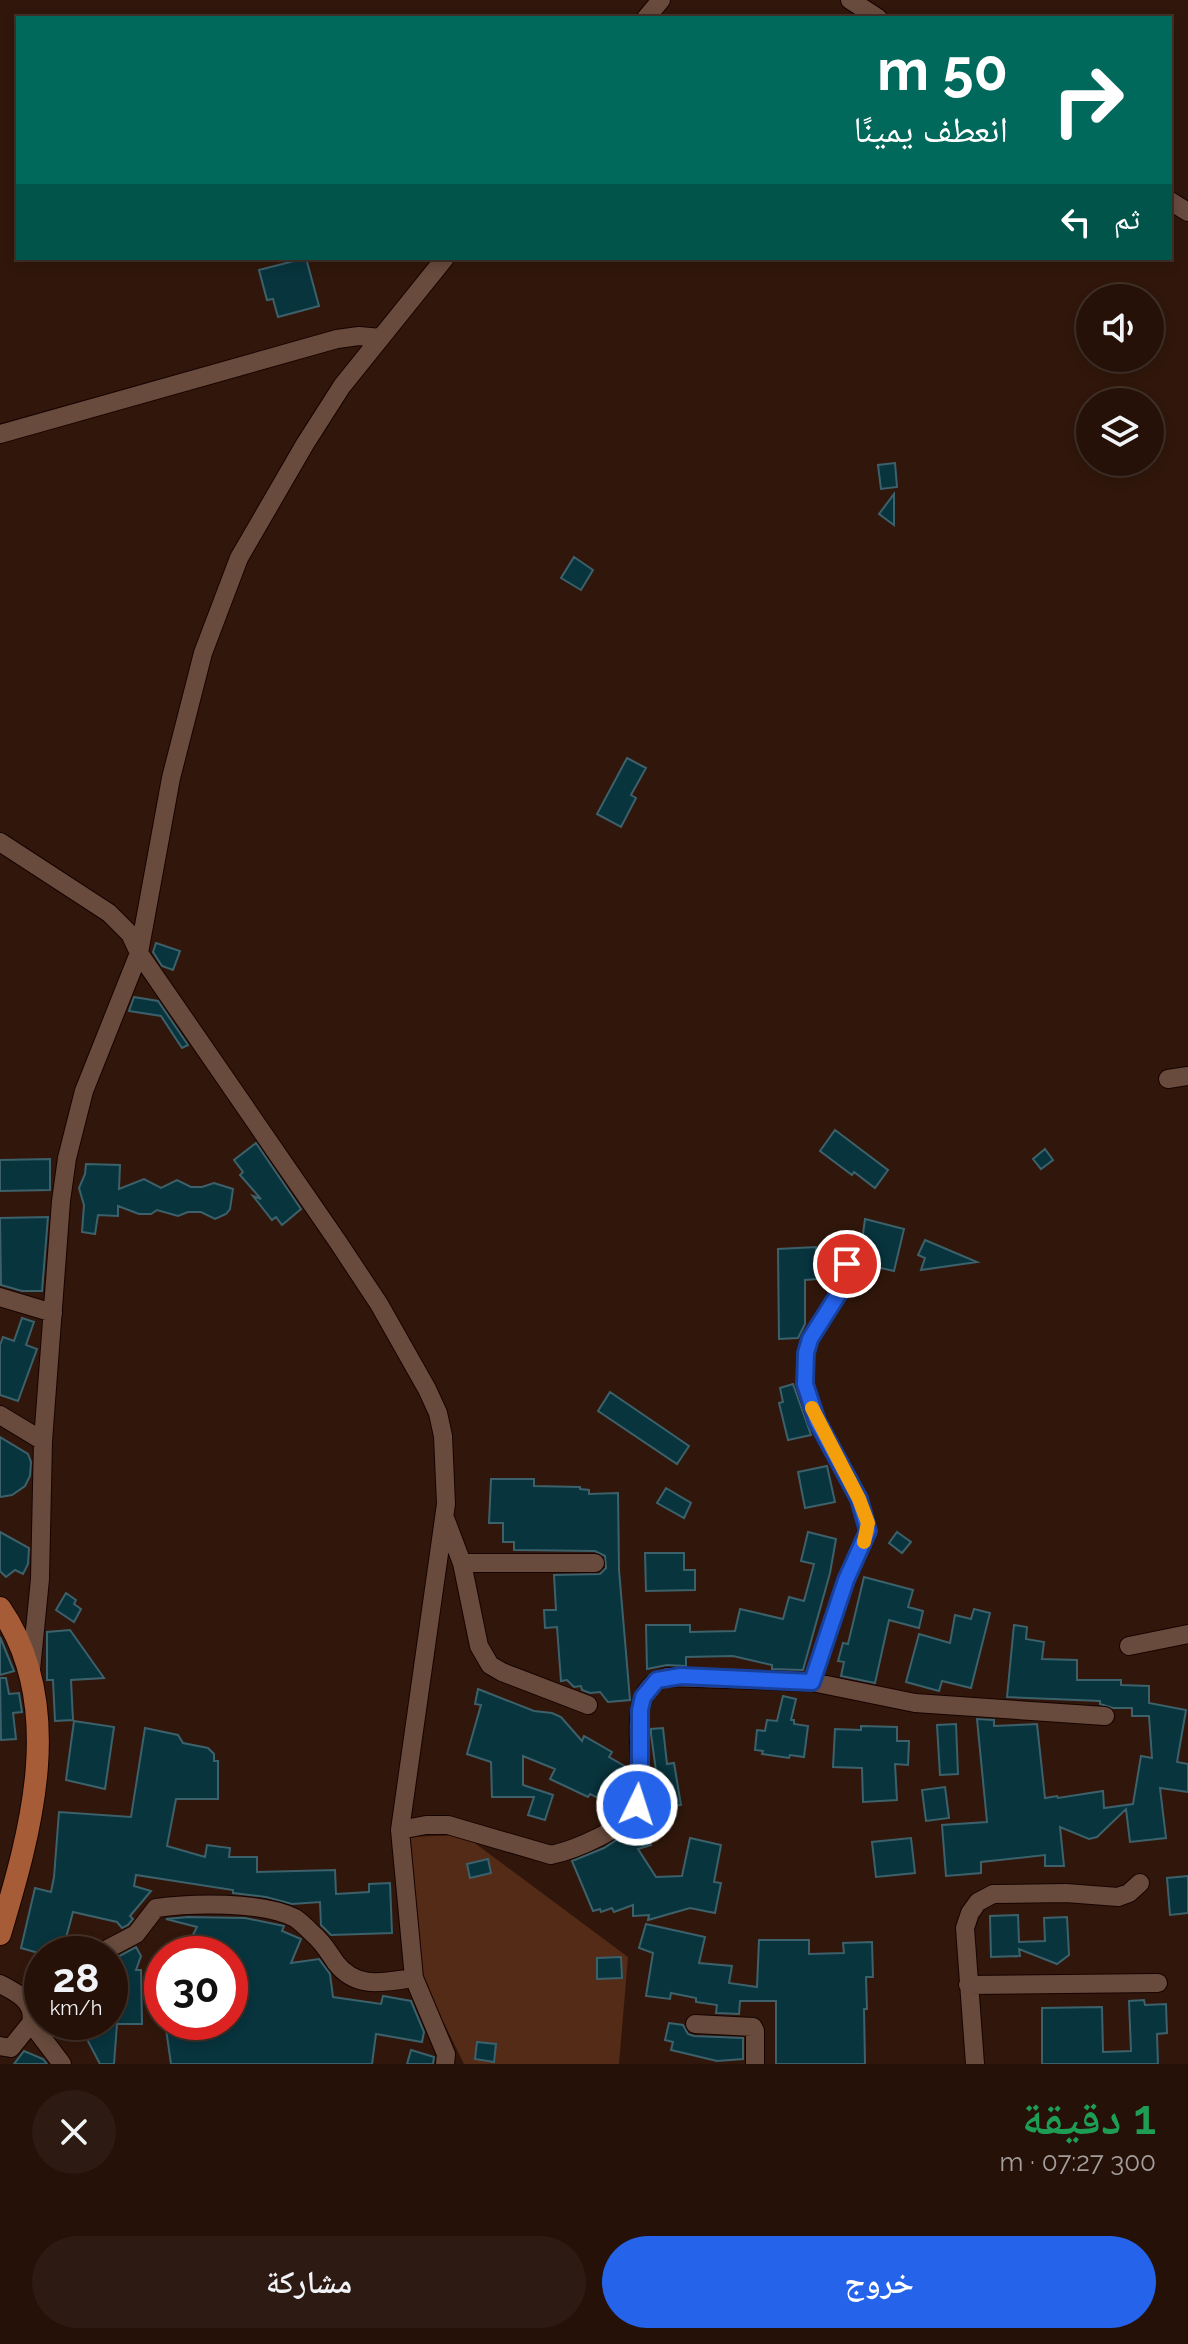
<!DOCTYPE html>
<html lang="ar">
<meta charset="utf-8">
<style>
body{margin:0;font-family:Raleway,"Noto Naskh Arabic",sans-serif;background:#2d1a12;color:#f1f3f6;direction:rtl;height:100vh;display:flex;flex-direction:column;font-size:30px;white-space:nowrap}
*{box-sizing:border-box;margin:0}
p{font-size:26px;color:#a39d9c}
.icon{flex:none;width:44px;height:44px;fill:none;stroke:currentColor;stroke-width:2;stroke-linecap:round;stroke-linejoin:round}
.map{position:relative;height:2064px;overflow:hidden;direction:ltr}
.side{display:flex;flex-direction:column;background:#251108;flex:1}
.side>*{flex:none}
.guide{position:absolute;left:16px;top:16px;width:1156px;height:244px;border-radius:0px;box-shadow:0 4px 12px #0003,0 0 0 2px #423129;direction:rtl;background:#00695c;color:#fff;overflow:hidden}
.tools{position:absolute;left:1076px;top:284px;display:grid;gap:16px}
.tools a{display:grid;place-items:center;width:88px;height:88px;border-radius:50%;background:#251108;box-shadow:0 4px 12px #0003,0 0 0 2px #423129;font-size:40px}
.speed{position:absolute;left:24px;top:1936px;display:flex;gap:16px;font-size:40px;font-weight:700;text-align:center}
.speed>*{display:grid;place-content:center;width:104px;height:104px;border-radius:50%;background:#251108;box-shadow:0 4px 12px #0003,0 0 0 2px #423129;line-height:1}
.speed small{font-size:20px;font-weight:400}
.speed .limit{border:12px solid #d22;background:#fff;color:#111}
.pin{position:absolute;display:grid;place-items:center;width:68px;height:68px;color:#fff;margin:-34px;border:4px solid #fff;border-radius:50%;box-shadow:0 2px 8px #0007}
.me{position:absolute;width:88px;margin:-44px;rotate:4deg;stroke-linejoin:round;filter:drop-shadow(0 0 6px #0008)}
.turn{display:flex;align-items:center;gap:28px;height:168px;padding:0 32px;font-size:36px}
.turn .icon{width:104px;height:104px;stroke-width:2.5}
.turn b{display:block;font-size:56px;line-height:68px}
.then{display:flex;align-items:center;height:76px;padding:0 32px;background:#0003;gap:16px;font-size:30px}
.round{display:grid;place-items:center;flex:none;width:84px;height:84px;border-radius:42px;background:#2d1a12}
.head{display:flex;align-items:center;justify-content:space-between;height:136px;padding:0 32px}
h1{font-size:48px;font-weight:600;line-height:60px;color:#1e9e55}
.primary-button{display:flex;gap:16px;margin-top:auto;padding:16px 32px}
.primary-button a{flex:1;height:92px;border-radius:48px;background:#2563eb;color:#fff;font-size:32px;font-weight:600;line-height:92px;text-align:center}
.primary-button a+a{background:#2d1a12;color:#f1f3f6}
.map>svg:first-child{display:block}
</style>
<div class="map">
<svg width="1188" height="2064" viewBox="0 0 1188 2064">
<rect width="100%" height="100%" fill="#31170b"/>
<path fill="#542b16" d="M464,1835L628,1957L619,2064H464L422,1978L408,1837Z"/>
<path fill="#08343e" stroke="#3c616b" stroke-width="2" d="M306,258L319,306L278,317L273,299L267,300L259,270Z
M895,463L897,487L881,489L878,465Z
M894,494V525L879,514Z
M574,557L593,570L581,590L561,578Z
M627,758L646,768L631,795L636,798L621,827L597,814Z
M156,943L180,951L173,970L162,966L153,952Z
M134,997L158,1001L188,1045L182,1048L161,1016L129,1011Z
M835,1130L888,1170L875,1188L854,1172L852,1175L820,1151Z
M256,1143L301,1209L282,1225L276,1217L272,1220L253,1196L261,1199L240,1175L243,1172L234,1160Z
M1045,1149L1053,1160L1041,1169L1033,1159Z
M50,1159V1190L0,1191V1160Z
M86,1164L120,1165L119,1189L144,1179L161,1188L177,1180L191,1187H202L214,1183L233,1189L230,1209L226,1214L215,1219L201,1212H188L178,1216L157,1210L151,1214H139L118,1206V1216L98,1215L95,1234L82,1232L84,1205L79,1188L85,1174Z
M48,1217L42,1291H22L1,1285L0,1218Z
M865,1219L904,1229L894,1271L872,1266L873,1259L860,1256Z
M925,1240L977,1262L921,1270L925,1258L918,1255Z
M816,1247L817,1279L805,1280V1324L798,1338L779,1339L778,1249Z
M22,1318L34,1322L26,1345L37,1349L18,1401L0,1395V1345L3,1337L14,1341Z
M793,1384L811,1435L788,1440L779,1403L783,1402L780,1388Z
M610,1392L689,1446L677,1464L598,1411Z
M0,1437L28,1454L31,1462L30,1476L25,1486L12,1495L0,1497Z
M827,1466L835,1502L805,1508L798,1472Z
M491,1479H534V1486L580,1487V1489L589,1490V1494L618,1493L619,1570L630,1700L608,1702L600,1692L590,1693L582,1690L581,1686L574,1687L567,1680L561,1681L557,1627L545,1628L544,1610H556L554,1575L600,1574L606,1568L605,1556L595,1551L514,1550V1542H503V1523H489Z
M666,1488L691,1503L684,1518L657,1503Z
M0,1532L29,1548L28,1564L23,1574L15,1570L6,1577L0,1571Z
M808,1532L836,1539L830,1573L803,1670L772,1669V1665L733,1656L686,1657V1666L667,1665L647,1669L646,1625H690V1632L735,1631L740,1609L783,1619L789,1597L804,1601L814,1564L801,1561Z
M897,1532L911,1542L902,1553L889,1543Z
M645,1553H684V1570H695V1590L646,1591Z
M864,1577L913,1590L908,1607L923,1611L919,1628L889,1620L875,1683L841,1676L844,1662L838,1661L843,1643L848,1644Z
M66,1593L76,1600L74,1604L81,1609L74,1622L56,1610Z
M974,1609L990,1613L971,1688L942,1681L939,1691L906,1682L919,1634L950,1643L955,1615L971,1619Z
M1014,1625L1027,1627L1026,1639L1044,1642L1042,1659L1077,1660V1680H1121V1685L1149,1686V1703L1186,1710L1177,1762L1188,1764V1792L1160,1788L1166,1838L1130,1842L1126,1809L1097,1837L1089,1839L1060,1827L1064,1866H1045V1855L981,1862V1873L946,1876L942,1825L987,1822L977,1719L994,1720V1726L1037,1724L1045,1798L1057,1796L1058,1798L1103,1791L1104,1808L1133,1804L1141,1756L1152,1758L1149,1716H1132V1708H1113L1100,1704V1701L1007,1697Z
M70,1630L104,1678L71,1680L73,1720L55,1721L53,1680H47V1632Z
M0,1637L14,1671L0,1675Z
M0,1678H6L9,1694L19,1693L22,1712L13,1713L16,1739L1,1740Z
M478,1689L534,1711L552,1713L561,1717L582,1741L584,1736L612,1752L609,1757L628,1768L625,1800L622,1799L618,1807L590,1794L588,1797L550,1779L555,1769L523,1756V1785L553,1795L545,1820L528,1815L534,1797H492L491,1762L467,1754L481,1705L475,1704Z
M783,1696L796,1699L791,1720H794V1724L808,1726L804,1757L790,1755L789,1758L762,1754L763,1751L755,1750L757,1730L765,1731L767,1720L777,1721Z
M74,1721L114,1727L105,1789L66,1780Z
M956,1724L958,1774L940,1775L937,1725Z
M861,1726L897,1727V1741H909L908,1765L895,1764L897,1800L863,1802L862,1768L833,1767L835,1729L861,1730Z
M145,1728L178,1735L183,1743L208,1748L214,1754V1761H218V1799H176L167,1846L205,1857L207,1845L230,1848L229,1857H257V1872L335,1870L336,1894L369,1892V1884L390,1883L392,1933L331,1935L321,1925L320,1902L292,1904L266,1897L233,1893V1890L136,1875L134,1886L151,1891L130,1916L133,1919L128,1925L122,1928L117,1922L73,1912L63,1949L52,1946L50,1954H42L21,1948L35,1888L51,1892L54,1877L59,1812L131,1817Z
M663,1728L667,1764L674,1763L681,1805L661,1808L651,1734V1729Z
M945,1787L949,1818L926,1821L922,1790Z
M645,1825L651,1845L638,1849L656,1877L682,1876L690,1838L721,1845L714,1882L721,1883L715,1913L690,1908L648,1920L649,1915L633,1916V1905L614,1912L612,1908L601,1912L600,1909L593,1911L572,1861L604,1848L634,1828Z
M911,1838L915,1873L876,1877L872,1842Z
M488,1859L491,1873L470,1878L467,1864Z
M1188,1876V1913L1170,1915L1167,1878Z
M1018,1915L1019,1942L1045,1941L1044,1918L1067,1917L1069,1955L1057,1964L1019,1949L1020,1956L991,1957L990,1916Z
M188,1917L245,1918L284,1926L282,1931L301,1939L291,1963L319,1959L330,1974L333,1997L381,2004L383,1996L411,2001L424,2032L422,2042L376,2034L372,2064H171L165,2022H230V1954H183L197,1927L166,1919Z
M646,1924L705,1937L699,1963L732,1966L729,1983L757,1987L759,1940H809V1954L844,1953L843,1943L872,1942L873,1977H866L867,2009H864L865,2064H776V2001H740L739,2014L716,2013L717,2005L696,2002V1998L671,1993L670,1999L646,1996L653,1953L639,1948Z
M136,1947L141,1956L136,1970H141L142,2024H117L114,2064H100L78,2022H110V1961Z
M621,1957L622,1978L597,1979V1958Z
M1144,2000L1145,2005L1166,2004L1167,2033L1157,2034L1158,2064H1042V2008L1102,2007L1103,2052L1131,2051L1129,2001Z
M669,2023L683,2025L688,2034L694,2036L743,2038V2059L717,2061L671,2050L673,2042L665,2040Z
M477,2042L496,2044L494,2062L475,2059Z
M411,2050L434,2057L433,2064H407Z
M24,2051L43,2059L47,2064H14Z"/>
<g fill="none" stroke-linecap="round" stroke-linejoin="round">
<g stroke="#170300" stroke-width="20">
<path id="minor" d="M850,0L878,18
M646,18L661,0
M1170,201L1188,212
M0,434L337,339L359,336L381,338
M0,842L109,913L130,934L139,953L338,1242L379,1304L427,1389L438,1413L443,1436L446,1504L400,1830L414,1978L446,2054L445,2064
M1168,1079L1188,1076
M0,1297L53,1313
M0,1415L43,1441
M445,1518L462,1563L479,1646L490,1665L502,1672L588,1705
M462,1563H595
M1129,1646L1188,1634
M31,1670L40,1579L43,1441L61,1201L67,1158L84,1091L139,953L171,778L203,653L239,558L305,444L342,386L445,258
M812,1682L846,1580L868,1531L859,1499L817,1421L805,1384L806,1353L810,1339L841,1290L847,1264
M400,1830L426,1825H448L551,1855C574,1850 626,1829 636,1807C652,1772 617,1690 667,1677L812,1682L915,1703L1105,1716
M98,1954L136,1934L156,1908C191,1903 262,1901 295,1918C301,1922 308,1929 313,1934C323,1942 329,1953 336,1963C357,1990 384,1982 414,1978
M0,1984C16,1992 36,2002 31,2023L62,2064
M968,1985L1158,1983
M695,2024L753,2027L755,2031V2064
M0,2046L11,2048L31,2023
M975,2064L965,1928L970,1913L978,1902L993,1894L1066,1893L1118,1897L1129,1893L1140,1883"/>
</g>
<g stroke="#170300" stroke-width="24">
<path id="major" d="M0,1608C67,1705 31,1831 0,1934"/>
</g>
<use href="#minor" stroke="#684b3d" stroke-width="18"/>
<use href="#major" stroke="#a65c36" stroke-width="22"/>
</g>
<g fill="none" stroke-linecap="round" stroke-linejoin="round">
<g stroke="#184099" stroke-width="20">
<path id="route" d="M637,1805L640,1792V1710L643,1697L657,1680L681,1676L812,1682L846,1580L868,1531L859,1499L817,1421L805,1384L806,1353L810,1339L841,1290L847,1264"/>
</g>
<use href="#route" stroke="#2563eb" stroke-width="14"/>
<path stroke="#f59e0b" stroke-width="14" d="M812,1408L859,1499L868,1523L864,1542"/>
</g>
</svg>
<div class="tools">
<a><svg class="icon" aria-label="sound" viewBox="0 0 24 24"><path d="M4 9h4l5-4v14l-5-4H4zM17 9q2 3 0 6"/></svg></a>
<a><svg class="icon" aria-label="layers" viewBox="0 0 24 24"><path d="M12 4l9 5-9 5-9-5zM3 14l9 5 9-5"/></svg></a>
</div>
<div class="speed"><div>28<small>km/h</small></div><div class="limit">30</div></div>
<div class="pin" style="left:847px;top:1264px;background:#d93025"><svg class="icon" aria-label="arrive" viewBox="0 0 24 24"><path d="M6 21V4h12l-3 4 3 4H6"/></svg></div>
<svg class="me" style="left:637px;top:1805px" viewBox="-20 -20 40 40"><circle r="17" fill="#2563eb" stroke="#fff" stroke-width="3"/><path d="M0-11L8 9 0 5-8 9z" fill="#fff"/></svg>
<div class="guide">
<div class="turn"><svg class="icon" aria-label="right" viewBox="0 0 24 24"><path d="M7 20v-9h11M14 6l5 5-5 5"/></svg><div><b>50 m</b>انعطف يمينًا</div></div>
<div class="then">ثم<svg class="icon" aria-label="left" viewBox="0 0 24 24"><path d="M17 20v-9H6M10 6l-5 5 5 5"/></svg></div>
</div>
</div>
<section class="side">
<div class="head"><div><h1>1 دقيقة</h1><p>300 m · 07:27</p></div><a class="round"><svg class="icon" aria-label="close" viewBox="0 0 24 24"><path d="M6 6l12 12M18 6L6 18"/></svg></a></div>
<div class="primary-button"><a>خروج</a><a>مشاركة</a></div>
</section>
